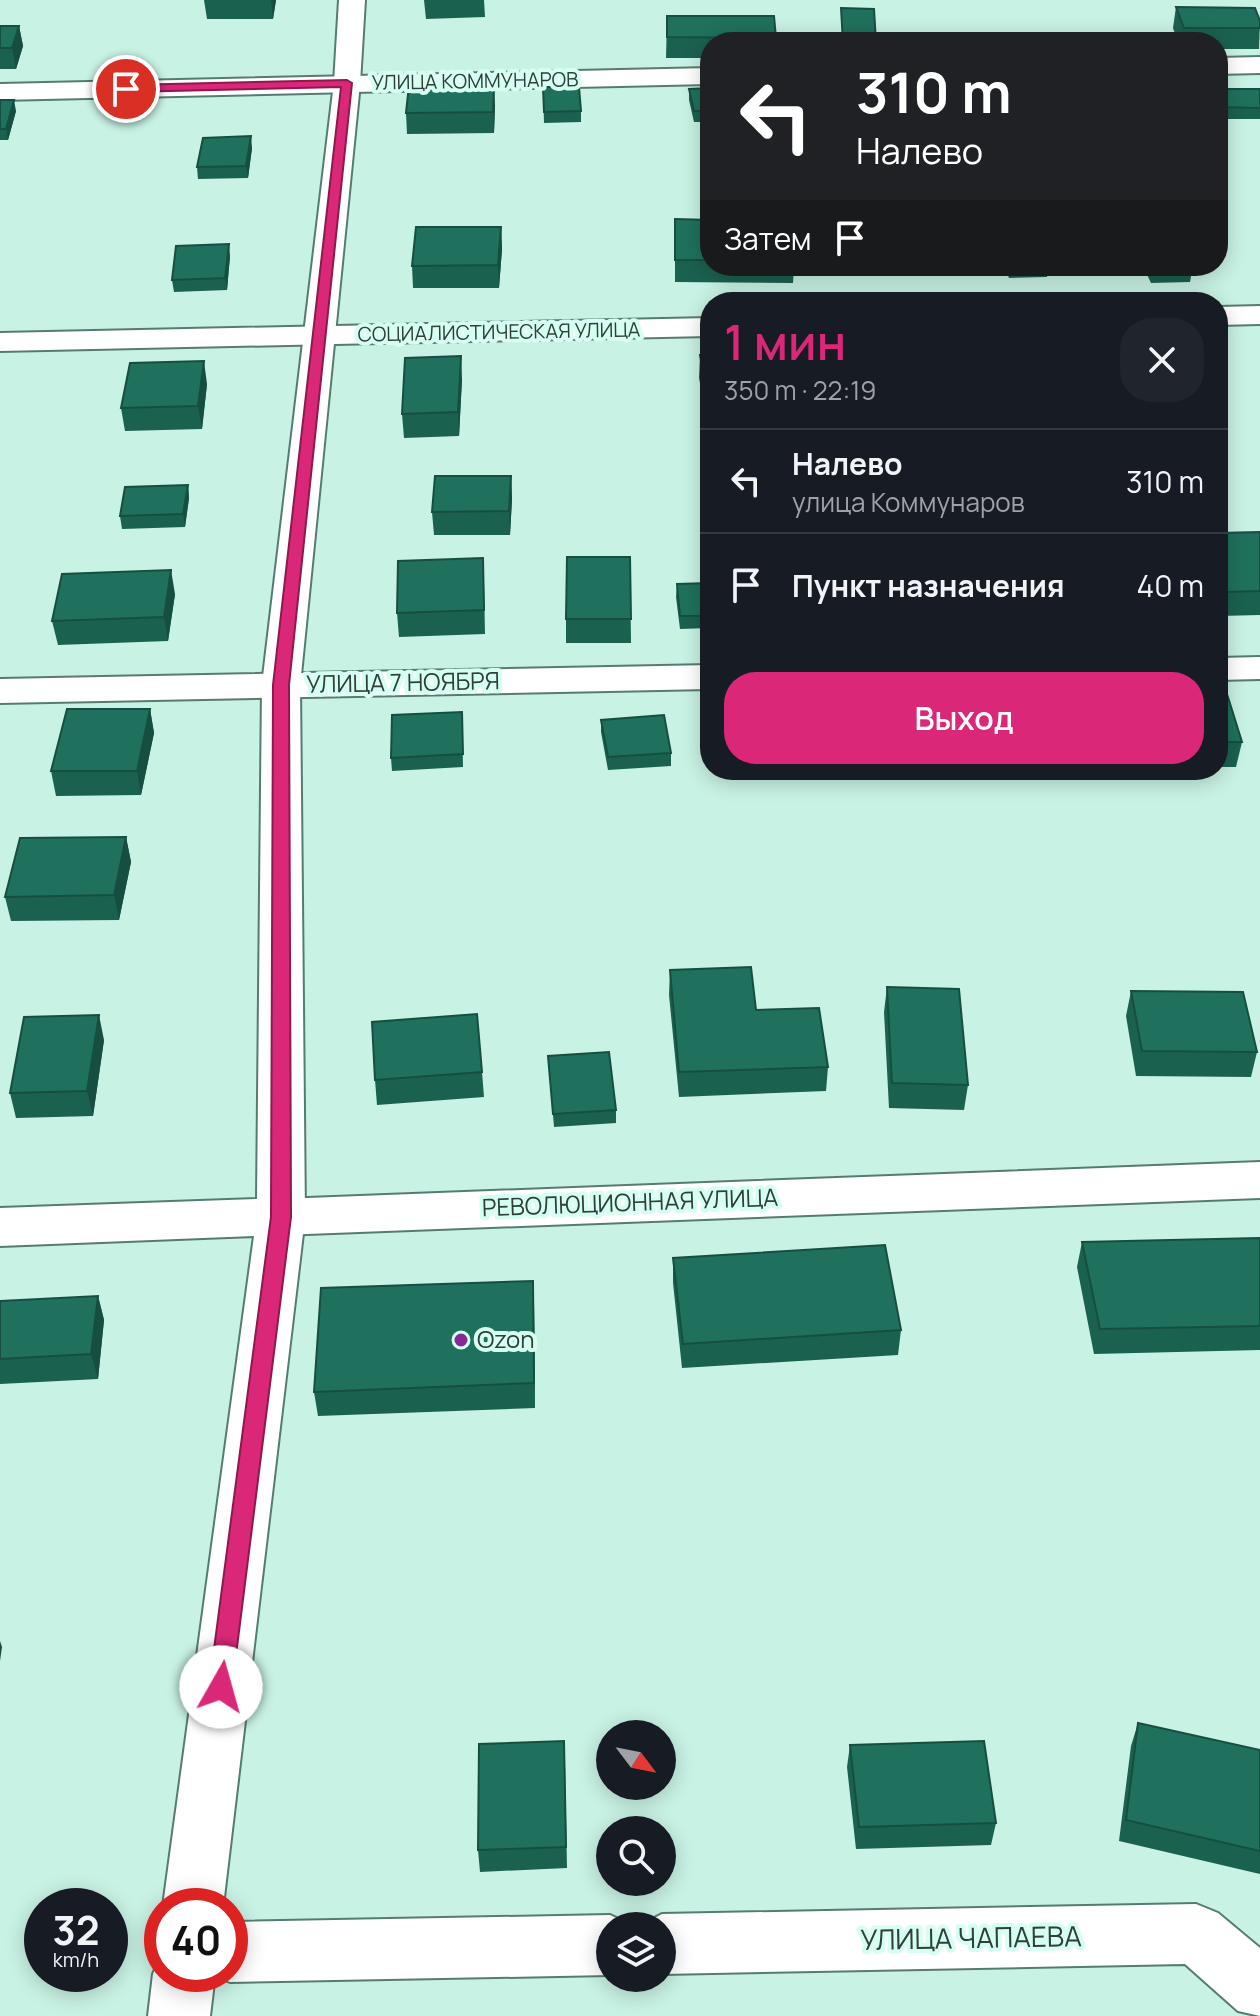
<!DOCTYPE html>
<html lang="ru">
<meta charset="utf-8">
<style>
body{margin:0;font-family:Manrope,sans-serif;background:#20242c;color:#f1f3f6;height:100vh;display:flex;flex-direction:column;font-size:30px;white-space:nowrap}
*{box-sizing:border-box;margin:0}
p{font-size:26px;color:#9ea1a6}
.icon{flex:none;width:44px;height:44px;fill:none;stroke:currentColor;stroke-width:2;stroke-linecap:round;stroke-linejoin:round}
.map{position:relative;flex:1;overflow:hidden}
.side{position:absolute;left:700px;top:292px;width:528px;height:488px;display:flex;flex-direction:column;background:#171b24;border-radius:32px;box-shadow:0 4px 20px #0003}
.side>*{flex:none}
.top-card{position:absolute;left:700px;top:32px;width:528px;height:244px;border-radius:32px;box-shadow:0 4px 20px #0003;background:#202124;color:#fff;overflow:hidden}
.needle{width:52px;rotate:122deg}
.fabs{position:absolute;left:596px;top:1720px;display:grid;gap:16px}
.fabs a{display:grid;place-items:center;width:80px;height:80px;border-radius:50%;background:#171b24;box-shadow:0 4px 20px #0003;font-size:40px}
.speed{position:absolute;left:24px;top:1888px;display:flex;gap:16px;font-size:40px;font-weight:700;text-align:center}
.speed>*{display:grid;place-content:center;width:104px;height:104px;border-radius:50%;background:#171b24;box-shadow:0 4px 20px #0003;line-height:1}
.speed small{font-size:20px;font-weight:400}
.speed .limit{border:12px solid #d22;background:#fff;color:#111}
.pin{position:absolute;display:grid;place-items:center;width:68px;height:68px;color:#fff;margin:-34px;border:4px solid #fff;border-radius:50%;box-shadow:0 2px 8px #0007}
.me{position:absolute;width:88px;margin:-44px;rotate:7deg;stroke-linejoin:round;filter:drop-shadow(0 0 6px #0008)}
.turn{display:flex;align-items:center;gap:28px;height:168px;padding:0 24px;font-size:36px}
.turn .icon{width:104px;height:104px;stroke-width:2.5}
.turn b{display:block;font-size:56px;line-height:68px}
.then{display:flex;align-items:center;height:76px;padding:0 24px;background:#0003;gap:16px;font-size:30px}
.round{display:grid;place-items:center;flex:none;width:84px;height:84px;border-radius:32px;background:#20242c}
.headline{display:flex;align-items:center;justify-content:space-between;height:136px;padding:0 24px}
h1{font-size:48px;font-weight:600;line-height:60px;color:#db2777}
.action{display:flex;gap:16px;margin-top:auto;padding:16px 24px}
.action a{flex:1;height:92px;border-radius:32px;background:#db2777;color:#fff;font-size:32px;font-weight:600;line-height:92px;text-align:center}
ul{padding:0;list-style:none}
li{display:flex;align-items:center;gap:24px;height:104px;padding:0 24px;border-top:2px solid #363941}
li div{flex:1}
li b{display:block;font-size:30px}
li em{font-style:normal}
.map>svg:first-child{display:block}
</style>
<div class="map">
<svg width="1260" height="2016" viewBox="0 0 1260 2016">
<rect width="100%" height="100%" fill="#c8f2e4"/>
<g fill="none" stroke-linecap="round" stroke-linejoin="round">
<g stroke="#567c70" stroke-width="4">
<path id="minor" d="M1260,57V73L1218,74V58Z
M710,68V84L0,100V84Z
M1260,306V324L1218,325V307Z
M710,318V336L0,351V333Z
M1260,657V679L1218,680V658Z
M710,665V689L0,703V679Z
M1260,1162V1198L281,1235L264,1230L257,1217L264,1204L281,1199Z
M1196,1904L1218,1913L1260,1948V2016L1238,2011L1185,1964L662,1974V1926H639L662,1914Z
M610,1915L633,1926H610V1975L230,1982L210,1974H230V1922Z"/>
</g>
<g stroke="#567c70" stroke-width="4">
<path id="tertiary" d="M339,0H365L360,83L300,685L305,1217L223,1906H163L254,1236L0,1246V1208L257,1199L262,685L334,83Z
M162,1953V1974H215L210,2016H148L153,1974Z"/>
</g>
<use href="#minor" fill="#fff" fill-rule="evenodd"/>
<use href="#tertiary" fill="#fff" fill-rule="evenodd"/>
</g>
<path fill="#1b6150" d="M204,0H276L273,19H207Z
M424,0H484L485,17L426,19Z
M1176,7L1260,21L1259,49H1218V42H1178L1173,28Z
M667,16L776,38L775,42H710V58H666Z
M0,26H19L23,46L16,69H0Z
M543,87L581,111V122L544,123Z
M710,88V122H694L689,100V89Z
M1218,89H1260V119H1218Z
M0,100L16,111L8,140H0Z
M495,105L494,133L407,134L406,113Z
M252,148L248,178L198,179L197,167Z
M675,219L710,220V266H794L793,283L675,282Z
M501,227L502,249L499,288H413L412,266Z
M230,256L227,290L174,292L172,280Z
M1004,266H1063L1048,267L1047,277L1009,278Z
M1143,266H1193L1190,282L1151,283Z
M700,355H710V409H705L699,378Z
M462,379L459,436L404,438L402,414Z
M207,384L202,429L125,431L121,408Z
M511,476L512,499L510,535H434L432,512Z
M188,485L189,498L185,527L122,529L120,516Z
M1260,532V615L1219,616L1218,612V533Z
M630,557L631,643H566V619Z
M484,582L485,634L399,637L397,613Z
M710,583V628L680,629L676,597L677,584Z
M175,594L168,641L58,645L52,621Z
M1218,678L1242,742L1236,767H1218Z
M150,709L154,733L141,795L56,796L51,771Z
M462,712L463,767L392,771L391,758Z
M601,720L671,753V766L608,770L601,732Z
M126,837L131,862L119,920L11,921L5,897Z
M670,970L756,1010L828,1067L826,1091L679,1097L669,995Z
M887,987L968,1085L964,1110L889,1108L884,1012Z
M1131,991L1257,1052L1251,1077L1136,1076L1126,1016Z
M104,1040L93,1116L16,1118L10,1093Z
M548,1056L616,1110V1123L554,1127Z
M482,1072L484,1097L377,1105L375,1080Z
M1260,1238V1350L1094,1354L1077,1267L1082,1242Z
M673,1258L901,1330L898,1355L682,1368L673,1283Z
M98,1296L104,1320L98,1379L0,1384V1301Z
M534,1305L535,1408L318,1416L314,1392Z
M1138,1723L1260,1750V1874L1119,1841L1131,1746Z
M850,1745L996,1823L991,1845L856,1849L847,1767Z
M565,1763L567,1868L480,1872L478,1850Z"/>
<path fill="#164f41" d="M271,0H276L273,19Z
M19,26L23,46L16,69L12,48Z
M494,84L495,105L494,133L493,112Z
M14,100L16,111L8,140L6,129Z
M251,136L252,148L248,178L246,166Z
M501,227L502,249L499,288L498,265Z
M229,244L230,256L227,290L225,278Z
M461,356L462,379L459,436L458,412Z
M204,361L207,384L202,429L198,406Z
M511,476L512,499L510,535L509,511Z
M188,485L189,498L185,527L183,514Z
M171,570L175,594L168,641L164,617Z
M150,709L154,733L141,795L137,771Z
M126,837L131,862L119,920L114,895Z
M99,1015L104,1040L93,1116L87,1091Z
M533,1281L534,1305L535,1408L534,1383Z
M98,1296L104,1320L98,1379L91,1354Z
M0,1641L2,1647L0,1661Z"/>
<path fill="#1f715d" stroke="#164f41" stroke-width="2" d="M1176,7L1255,8L1260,21V28H1184Z
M841,8L874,9L876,42H843Z
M667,16H774L776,38L667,37Z
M0,26H19L12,48H0Z
M494,84L493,112L406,113L409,85Z
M543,87H579L581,111L544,112Z
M710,88V111H694L689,89Z
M1218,89H1260V108L1218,107Z
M0,100H14L6,129H0Z
M251,136L246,166L197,167L203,138Z
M675,219L710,220V260H675Z
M416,227H501L498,265L412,266Z
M229,244L225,278L172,280L176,246Z
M700,355H710V385L706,386Z
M461,356L458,412L402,414L405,358Z
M204,361L198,406L121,408L130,363Z
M435,476H511L509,511L432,512Z
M188,485L183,514L120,516L125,487Z
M1260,532V591L1224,592L1218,574V533Z
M567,557H630L631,619H566Z
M483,558L484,610L397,613L398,561Z
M171,570L164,617L52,621L62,574Z
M710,583V616H680L677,584Z
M1218,678H1222L1242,742H1218Z
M67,709H150L137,771H51Z
M462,712L463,754L391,758L392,715Z
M664,715L671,753L608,757L601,720Z
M126,837L114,895L5,897L20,838Z
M751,967L756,1010L819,1008L828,1067L679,1072L670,970Z
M887,987L959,989L968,1085L892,1083Z
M1131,991L1243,992L1257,1052L1142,1051Z
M477,1014L482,1072L375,1080L372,1022Z
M99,1015L87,1091L10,1093L24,1017Z
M609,1052L616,1110L553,1114L548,1056Z
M1260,1238V1326L1100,1329L1082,1242Z
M885,1245L901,1330L683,1344L673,1258Z
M533,1281L534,1383L314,1392L321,1288Z
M98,1296L91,1354L0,1359V1301Z
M1138,1723L1260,1750V1851L1126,1820Z
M564,1741L566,1847L478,1850L479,1744Z
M984,1741L996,1823L859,1827L850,1745Z"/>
<path fill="#db2777" stroke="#8e194d" stroke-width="2" d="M347,80L352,83L289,685L291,1217L232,1687L229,1694L221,1697L212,1694L209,1687L271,1217L273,685L341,87L126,92L121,89L126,85Z"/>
<circle fill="#882993" stroke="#d5fff1" stroke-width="3" cx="461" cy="1340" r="8"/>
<g text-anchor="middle" stroke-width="8" stroke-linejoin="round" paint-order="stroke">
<g font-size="20" fill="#2f3f3a" stroke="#d5fff1">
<text transform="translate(475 81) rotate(-1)" y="7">УЛИЦА КОММУНАРОВ</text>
<text transform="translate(499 332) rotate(-1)" y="7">СОЦИАЛИСТИЧЕСКАЯ УЛИЦА</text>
</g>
<g font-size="24" fill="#2f3f3a" stroke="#d5fff1">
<text transform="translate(403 683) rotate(-1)" y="8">УЛИЦА 7 НОЯБРЯ</text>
<text transform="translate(630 1203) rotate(-2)" y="8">РЕВОЛЮЦИОННАЯ УЛИЦА</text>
</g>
<g font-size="24" fill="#2f3f3a" stroke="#d5fff1" text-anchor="start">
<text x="477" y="1348">Ozon</text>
</g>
<g font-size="28" fill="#2f3f3a" stroke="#d5fff1">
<text transform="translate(971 1938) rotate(-1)" y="10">УЛИЦА ЧАПАЕВА</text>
</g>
</g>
</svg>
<div class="fabs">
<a><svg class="needle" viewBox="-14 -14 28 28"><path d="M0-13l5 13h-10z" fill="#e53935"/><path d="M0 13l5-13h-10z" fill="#9ea1a6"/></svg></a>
<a><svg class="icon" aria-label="search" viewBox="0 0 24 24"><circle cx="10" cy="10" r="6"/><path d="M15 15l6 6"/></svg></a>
<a><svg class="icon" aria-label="layers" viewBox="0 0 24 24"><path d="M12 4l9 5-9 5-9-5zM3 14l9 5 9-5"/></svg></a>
</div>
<div class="speed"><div>32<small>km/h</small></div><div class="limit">40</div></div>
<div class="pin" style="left:126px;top:89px;background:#d93025"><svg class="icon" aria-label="arrive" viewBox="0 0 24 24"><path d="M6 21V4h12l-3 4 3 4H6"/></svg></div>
<svg class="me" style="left:221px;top:1687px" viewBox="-20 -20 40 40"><circle r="19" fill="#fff"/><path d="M0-13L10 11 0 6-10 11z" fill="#db2777"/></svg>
<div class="top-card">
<div class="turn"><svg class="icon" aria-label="left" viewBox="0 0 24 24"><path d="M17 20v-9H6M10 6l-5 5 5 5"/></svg><div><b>310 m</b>Налево</div></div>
<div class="then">Затем<svg class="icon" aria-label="arrive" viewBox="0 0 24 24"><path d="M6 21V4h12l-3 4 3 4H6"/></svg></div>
</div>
<section class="side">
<div class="headline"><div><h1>1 мин</h1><p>350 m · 22:19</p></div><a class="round"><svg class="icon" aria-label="close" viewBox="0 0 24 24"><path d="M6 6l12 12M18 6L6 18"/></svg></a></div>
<ul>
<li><svg class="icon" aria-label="left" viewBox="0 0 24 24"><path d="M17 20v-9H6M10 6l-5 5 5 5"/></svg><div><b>Налево</b><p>улица Коммунаров</p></div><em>310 m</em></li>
<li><svg class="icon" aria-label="arrive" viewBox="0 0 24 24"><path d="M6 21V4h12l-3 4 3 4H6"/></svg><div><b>Пункт назначения</b></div><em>40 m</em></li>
</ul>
<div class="action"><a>Выход</a></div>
</section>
</div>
